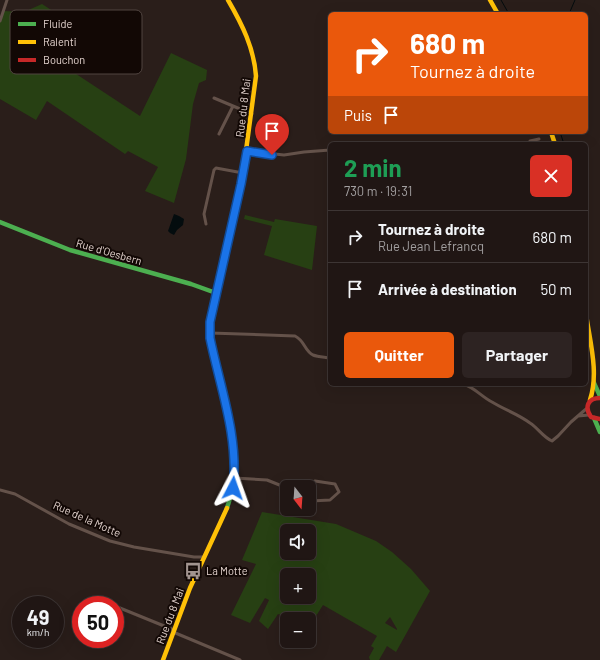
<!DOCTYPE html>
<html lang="fr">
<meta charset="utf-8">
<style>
body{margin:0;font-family:Barlow,sans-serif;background:#2d2322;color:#f1f3f6;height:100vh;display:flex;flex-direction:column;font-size:15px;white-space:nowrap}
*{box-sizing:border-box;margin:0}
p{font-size:13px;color:#a29fa0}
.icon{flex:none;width:22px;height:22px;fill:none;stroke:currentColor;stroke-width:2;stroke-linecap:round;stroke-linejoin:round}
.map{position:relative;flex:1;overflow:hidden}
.details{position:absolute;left:328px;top:142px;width:260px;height:244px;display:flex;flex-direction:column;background:#201614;border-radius:6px;box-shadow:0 4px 16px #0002,0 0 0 1px #3d3534}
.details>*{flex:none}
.banner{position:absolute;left:328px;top:12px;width:260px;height:122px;border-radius:6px;box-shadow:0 4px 16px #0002,0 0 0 1px #3d3534;background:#ea580c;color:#fff;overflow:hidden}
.needle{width:26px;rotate:163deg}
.fabs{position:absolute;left:280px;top:480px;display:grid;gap:8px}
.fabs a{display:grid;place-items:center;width:36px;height:36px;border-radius:6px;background:#201614;box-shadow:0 4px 16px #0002,0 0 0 1px #3d3534;font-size:20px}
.speed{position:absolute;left:12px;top:596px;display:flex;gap:8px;font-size:20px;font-weight:700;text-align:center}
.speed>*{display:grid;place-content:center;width:52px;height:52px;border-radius:50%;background:#201614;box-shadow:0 4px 16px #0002,0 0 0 1px #3d3534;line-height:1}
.speed small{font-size:10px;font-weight:400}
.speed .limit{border:6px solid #d22;background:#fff;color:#111}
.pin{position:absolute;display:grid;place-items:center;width:34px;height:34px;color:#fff;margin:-41px -17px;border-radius:50% 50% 50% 0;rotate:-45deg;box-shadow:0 0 4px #0007}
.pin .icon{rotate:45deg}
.me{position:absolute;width:44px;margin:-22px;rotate:4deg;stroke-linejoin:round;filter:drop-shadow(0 0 3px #0008)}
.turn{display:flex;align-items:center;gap:14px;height:84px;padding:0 16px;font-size:18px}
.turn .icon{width:52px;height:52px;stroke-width:2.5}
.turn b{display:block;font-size:28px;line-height:34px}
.then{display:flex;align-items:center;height:38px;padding:0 16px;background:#0003;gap:8px;font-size:15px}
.round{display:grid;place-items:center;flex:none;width:42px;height:42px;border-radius:6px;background:#2d2322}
.summary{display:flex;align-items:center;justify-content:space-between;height:68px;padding:0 16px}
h1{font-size:24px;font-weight:700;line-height:30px;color:#1e9e55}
.primary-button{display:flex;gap:8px;margin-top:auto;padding:8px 16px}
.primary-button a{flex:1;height:46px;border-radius:6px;background:#ea580c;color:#fff;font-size:16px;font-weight:700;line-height:46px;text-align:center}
.primary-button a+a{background:#2d2322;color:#f1f3f6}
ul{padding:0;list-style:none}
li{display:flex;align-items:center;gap:12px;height:52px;padding:0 16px;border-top:1px solid #3d3534}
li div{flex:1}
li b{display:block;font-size:15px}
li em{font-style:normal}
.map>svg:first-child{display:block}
</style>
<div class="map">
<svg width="600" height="660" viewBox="0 0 600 660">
<rect width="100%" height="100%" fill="#2a1e1a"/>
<path fill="#274013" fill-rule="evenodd" d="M42,4L82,30L67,68L140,116L171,53L207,70L206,80L199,83L193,104L186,159L174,203L145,191L158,167L128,151L125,154L47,101L36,120L0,99V21L3,11L24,12Z
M245,215L274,222L275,219L317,226L312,270L264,255L272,226L244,219Z
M262,512L336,524L376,541L392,552L411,569L430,591L396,652L387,646L379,660H370L369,657L374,648L371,646L377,636L323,605L309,627V619H294L278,614L268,629L259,621L269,600L265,598L250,623L231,615L256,564L242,560ZM287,531H309V553H287ZM287,575H309V597H287ZM390,617L397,629V630L385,623Z
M287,634V641H300L297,646L283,642Z"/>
<path fill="#040c0e" d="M174,214L179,216L184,219L183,225L177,230L174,235L170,233L168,231Z"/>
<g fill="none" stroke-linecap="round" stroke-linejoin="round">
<path stroke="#040c0e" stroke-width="1" d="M501,0L509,14
M569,14L575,0
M560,132L564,144"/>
<path stroke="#64524a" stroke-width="3" d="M0,21L7,0
M214,98L252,114
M219,134L233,106
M528,144L530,141L539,139
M247,151L284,155L304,152L330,150
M206,224L204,214L214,170L216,168L243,173
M210,333L295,336C305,341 304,350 313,355C318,357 324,357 330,358
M463,384C474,387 482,397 492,402C505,410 518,414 530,423C538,428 543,437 552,441L558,436L571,422L586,409
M578,416L589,415
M234,478L267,480L287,488
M0,490L15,494L69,524L110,541L134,547L194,557H203
M309,499L311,501L330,500L339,492L335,484L315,481
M115,606L174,630
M173,632L240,660"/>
<path stroke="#4caf50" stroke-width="4.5" d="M0,222L70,250L191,284L216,293
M594,383L600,396
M594,418L600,432
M227,508C246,457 220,385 210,333V322L235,208"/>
<path stroke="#ffc107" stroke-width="4.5" d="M228,0C242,24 254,48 256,76L243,173L235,208
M490,0L498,14
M551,132L555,144
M586,314C590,342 599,373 590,400
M163,660L190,588L227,508"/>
<path stroke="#c62828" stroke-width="4.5" d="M600,398C588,398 584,407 591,417L600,419"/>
</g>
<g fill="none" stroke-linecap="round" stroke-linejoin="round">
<g stroke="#114b97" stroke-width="10">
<path id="route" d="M233,488C239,437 220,387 210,338V322L241,184L247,151L272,155"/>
</g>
<use href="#route" stroke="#1a73e8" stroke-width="7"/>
</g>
<defs>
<g id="bus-bare" transform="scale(1.38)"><path d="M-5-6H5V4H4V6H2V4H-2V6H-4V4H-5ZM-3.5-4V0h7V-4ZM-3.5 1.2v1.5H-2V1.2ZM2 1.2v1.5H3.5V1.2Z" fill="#a2948f" stroke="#120805" stroke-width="2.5" paint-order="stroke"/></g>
</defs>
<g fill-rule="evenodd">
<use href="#bus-bare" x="193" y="571"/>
</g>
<g text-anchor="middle" stroke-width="4" stroke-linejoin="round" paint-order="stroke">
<g font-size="11" fill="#e3d3ce" stroke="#120805">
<text transform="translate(243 108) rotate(-83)" y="4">Rue du 8 Mai</text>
<text transform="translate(109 252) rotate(16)" y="4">Rue d'Oesbern</text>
<text transform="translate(87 519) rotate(24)" y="4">Rue de la Motte</text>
<text transform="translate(170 616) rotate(-69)" y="4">Rue du 8 Mai</text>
</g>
<g font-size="11" fill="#e3d3ce" stroke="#120805" text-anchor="start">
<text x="206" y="575">La Motte</text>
</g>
</g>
<rect x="10" y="10" width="132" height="64" rx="6" fill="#120805" stroke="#514541" stroke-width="1"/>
<rect x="18" y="22" width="18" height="4" fill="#4caf50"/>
<rect x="18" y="40" width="18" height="4" fill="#ffc107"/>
<rect x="18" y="58" width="18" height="4" fill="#c62828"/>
<g font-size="11" fill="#e3d3ce">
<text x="43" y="28">Fluide</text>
<text x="43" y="46">Ralenti</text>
<text x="43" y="64">Bouchon</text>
</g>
</svg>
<div class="fabs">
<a><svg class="needle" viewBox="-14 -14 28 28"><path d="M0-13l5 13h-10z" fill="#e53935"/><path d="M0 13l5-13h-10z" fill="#a29fa0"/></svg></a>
<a><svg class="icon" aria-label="sound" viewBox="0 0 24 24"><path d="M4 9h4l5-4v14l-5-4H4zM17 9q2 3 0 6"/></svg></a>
<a>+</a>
<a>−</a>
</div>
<div class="speed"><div>49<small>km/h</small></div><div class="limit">50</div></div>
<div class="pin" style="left:272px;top:155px;background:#d93025"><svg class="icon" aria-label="arrive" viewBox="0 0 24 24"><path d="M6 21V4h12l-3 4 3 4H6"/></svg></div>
<svg class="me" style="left:233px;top:488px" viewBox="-20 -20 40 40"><path d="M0-17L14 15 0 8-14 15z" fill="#1a73e8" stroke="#fff" stroke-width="4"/></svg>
<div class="banner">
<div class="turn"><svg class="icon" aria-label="right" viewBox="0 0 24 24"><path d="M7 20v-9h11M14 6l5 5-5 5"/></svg><div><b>680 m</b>Tournez à droite</div></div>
<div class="then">Puis<svg class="icon" aria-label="arrive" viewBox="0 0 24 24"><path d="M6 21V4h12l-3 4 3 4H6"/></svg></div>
</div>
<section class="details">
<div class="summary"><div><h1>2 min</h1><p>730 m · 19:31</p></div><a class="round" style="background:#d93025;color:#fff"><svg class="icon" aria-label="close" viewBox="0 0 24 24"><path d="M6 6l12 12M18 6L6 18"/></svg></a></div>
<ul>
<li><svg class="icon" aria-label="right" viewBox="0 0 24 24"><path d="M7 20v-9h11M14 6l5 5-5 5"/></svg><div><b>Tournez à droite</b><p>Rue Jean Lefrancq</p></div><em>680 m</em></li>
<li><svg class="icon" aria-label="arrive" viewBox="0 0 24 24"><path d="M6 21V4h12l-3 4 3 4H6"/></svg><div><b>Arrivée à destination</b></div><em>50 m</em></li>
</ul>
<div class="primary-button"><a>Quitter</a><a>Partager</a></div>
</section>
</div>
